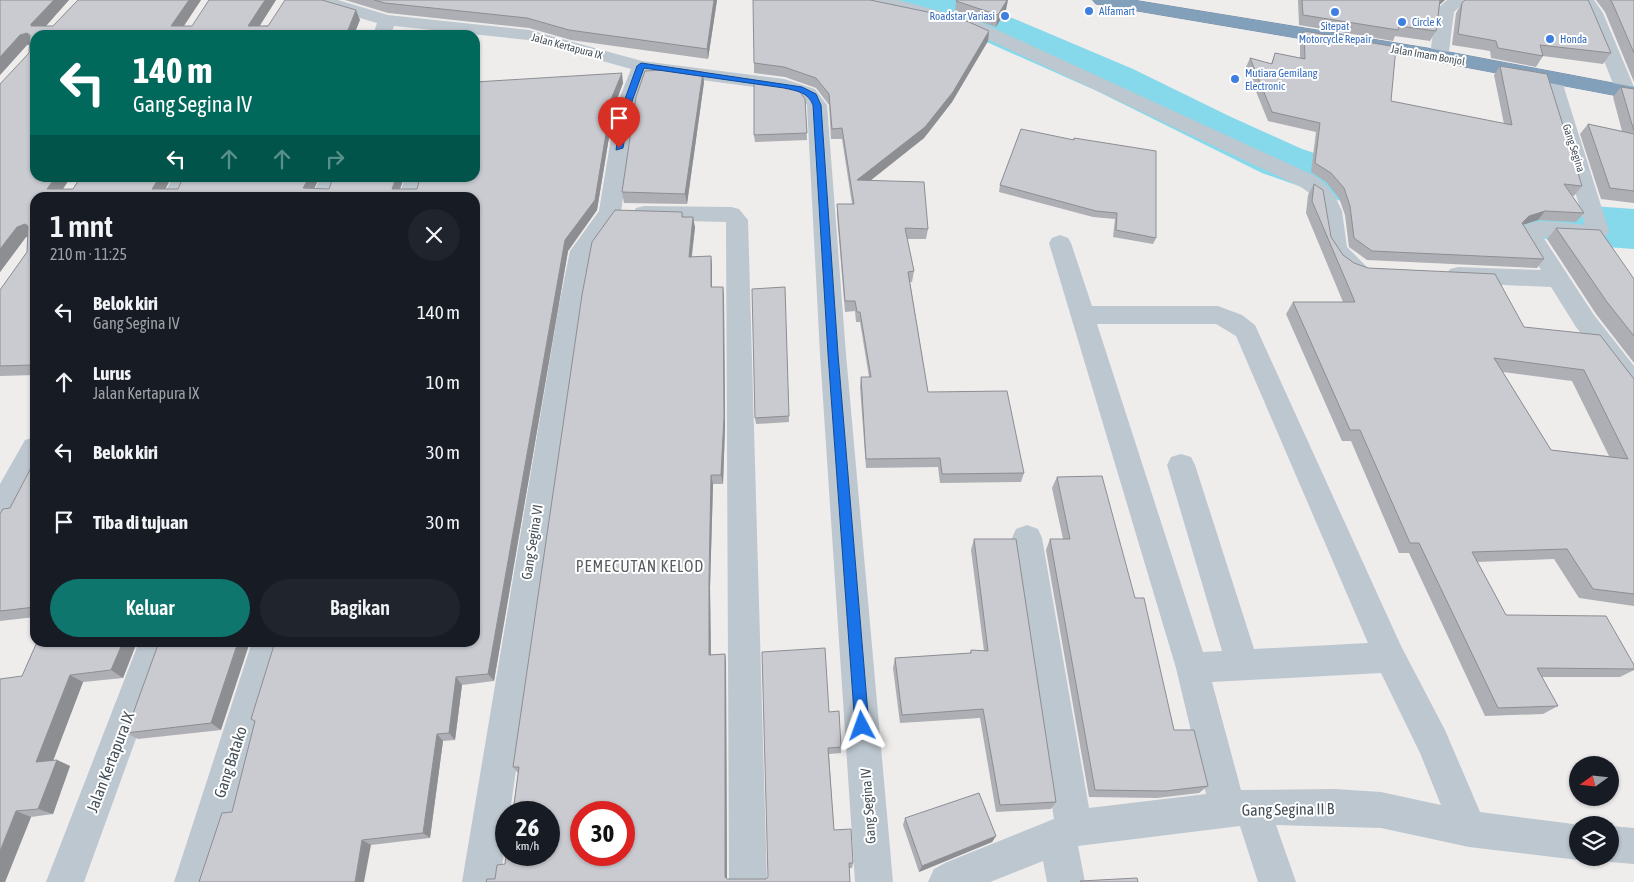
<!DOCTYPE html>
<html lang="id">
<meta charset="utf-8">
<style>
body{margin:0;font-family:"Asap Condensed",sans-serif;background:#20242c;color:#f1f3f6;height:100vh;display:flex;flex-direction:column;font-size:19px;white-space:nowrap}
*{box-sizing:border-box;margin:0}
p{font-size:16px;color:#9ea1a6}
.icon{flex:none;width:28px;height:28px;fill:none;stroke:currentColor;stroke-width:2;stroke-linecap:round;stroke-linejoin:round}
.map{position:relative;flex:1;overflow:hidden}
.side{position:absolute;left:30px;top:192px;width:450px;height:455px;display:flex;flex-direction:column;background:#171b24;border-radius:15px;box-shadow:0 1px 4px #0004}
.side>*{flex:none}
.guide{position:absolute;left:30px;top:30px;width:450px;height:152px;border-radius:15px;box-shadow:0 1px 4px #0004;background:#00695c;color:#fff;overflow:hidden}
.needle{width:32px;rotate:255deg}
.fabs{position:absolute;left:1569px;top:756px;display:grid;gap:10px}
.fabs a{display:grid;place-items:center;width:50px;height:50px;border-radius:50%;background:#171b24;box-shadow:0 1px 4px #0004;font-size:25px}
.speed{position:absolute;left:495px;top:801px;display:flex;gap:10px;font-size:25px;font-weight:700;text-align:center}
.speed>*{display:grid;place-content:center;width:65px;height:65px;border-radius:50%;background:#171b24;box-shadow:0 1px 4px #0004;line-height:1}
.speed small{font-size:12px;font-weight:400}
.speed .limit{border:8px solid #d22;background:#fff;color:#111}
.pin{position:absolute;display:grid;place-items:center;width:42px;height:42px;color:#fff;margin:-51px -21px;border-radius:50% 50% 50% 0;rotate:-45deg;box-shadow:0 0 5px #0007}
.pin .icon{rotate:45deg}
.me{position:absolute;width:55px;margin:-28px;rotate:356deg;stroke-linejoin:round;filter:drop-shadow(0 0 4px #0008)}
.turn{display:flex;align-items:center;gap:18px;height:105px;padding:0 20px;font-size:22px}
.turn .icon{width:65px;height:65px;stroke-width:2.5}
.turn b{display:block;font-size:35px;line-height:42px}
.lanes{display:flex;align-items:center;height:48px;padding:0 20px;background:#0003;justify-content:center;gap:25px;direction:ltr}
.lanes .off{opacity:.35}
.round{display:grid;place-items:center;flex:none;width:52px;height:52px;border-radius:26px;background:#20242c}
.summary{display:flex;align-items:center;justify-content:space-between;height:85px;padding:0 20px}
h1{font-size:30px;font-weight:600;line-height:38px}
.cta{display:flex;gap:10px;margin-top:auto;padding:10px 20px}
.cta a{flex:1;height:58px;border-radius:30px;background:#0f766e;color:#fff;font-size:20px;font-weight:600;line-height:58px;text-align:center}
.cta a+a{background:#20242c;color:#f1f3f6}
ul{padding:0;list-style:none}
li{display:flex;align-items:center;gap:15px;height:70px;padding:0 20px}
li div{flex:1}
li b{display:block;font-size:19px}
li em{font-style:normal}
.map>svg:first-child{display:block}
</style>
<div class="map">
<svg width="1634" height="882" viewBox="0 0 1634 882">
<rect width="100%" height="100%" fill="#efecec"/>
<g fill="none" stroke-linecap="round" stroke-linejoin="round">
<path fill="#86d9ea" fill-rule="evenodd" d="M882,0H957L998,12L1133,69L1229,116L1302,149L1370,171L1579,205L1634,209V249L1579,245L1341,201L1262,173L1097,91L964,32L889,10Z"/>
<g stroke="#6f8ba7" stroke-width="1">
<path id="highway" d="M1093,0H1133L1433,49L1634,87V99L1433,61L1102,5L1096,4Z"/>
</g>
<path fill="#bdc7cf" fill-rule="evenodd" d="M310,0H338L388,15L529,30L642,61L784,79L815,89L827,105L846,354L893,882H855L820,354L807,105L801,97L784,91L648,73L636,107L621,212L593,252L583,305L510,812H506V838L500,882H462L559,305L570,251L599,211L616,107L631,69L528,40L394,26L391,35H373L377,23L313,4Z
M869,0H898L980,22L1315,176L1325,184L1335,196L1342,211L1347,247L1368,268L1364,274C1353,277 1348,274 1340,266C1310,239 1330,228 1317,202C1313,195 1306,190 1299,186L968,30L872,4Z
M1447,0H1467L1454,12L1449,51L1440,59H1426L1424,55L1431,48L1436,10Z
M1576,0H1594L1603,13L1634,87L1633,95H1619L1616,91L1585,13Z
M1551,72L1558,74L1561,78L1609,231L1606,236L1589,240L1543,237L1594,315L1634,366V395L1625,392L1576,327L1551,287L1458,283L1450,281L1446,275L1450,269L1458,267L1541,270L1517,232C1528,214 1566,224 1585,225L1541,78L1544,74Z
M173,178H194L183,198H161Z
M320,178H340L333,198H311Z
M405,178H425L420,198H398Z
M644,206L731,207L739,209L748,220L767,882H729L726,222L644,220L636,218L633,213L636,208Z
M1060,235L1068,238L1071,243L1092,306H1218L1242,315L1255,325L1401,646L1445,730L1480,812L1581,825H1578V858H1585L1578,860L1469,847L1381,828L1276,825L1296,882H1258L1240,826L1078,846L1085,882H1047L1043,861L990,882H928L934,869L947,862L1054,819L1012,538L1016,529L1027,525L1038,529L1042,538L1089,808L1206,794L1176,668L1049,243L1052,238ZM1097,324H1216L1236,336L1368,643L1254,649L1195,465L1191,457L1181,454L1171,457L1167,465L1222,651L1203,652ZM1381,673L1420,753L1441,805L1381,792L1335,789L1241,790L1212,682Z
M35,437V474L10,520L0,523V484L25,440Z
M139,642H171L84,882H46Z
M252,642H284L212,882H174Z
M1610,826L1634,828V864L1610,862L1598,858H1610Z"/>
<use href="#highway" fill="#83a0bb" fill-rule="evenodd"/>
</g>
<path fill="#adafb4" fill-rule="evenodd" d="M0,0H69L45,26H53L78,0H201L183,26H192L276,0L259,26L360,20L35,178H70L63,189H73L80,178H171L165,189H178L183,178H319L314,189H417L623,83L614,107L597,210L568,251L494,681L462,685L455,740L443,741L430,838L371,845L232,812L475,642V198H35V375L0,376V290L27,252L28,237H26L0,272L29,53V45H27L0,75Z
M345,0H717L708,59L571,40L529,28L388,13Z
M1298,0H1445L1440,4L1436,31L1430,41L1395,36L1393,41L1299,25Z
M1596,0H1634V82L1605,12Z
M956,1L1006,10L996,27L955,13Z
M1462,3L1611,53L1603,64L1543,56L1536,67L1491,58L1490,51L1452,45L1456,13Z
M989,31L988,41L952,102L924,138L870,181L928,229L926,239H907L914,271L912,282H910L928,392L1024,473L1021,482L940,483L938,467L866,468L860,387L861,377H869L860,322H856L855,311L845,312L837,215V204H852L842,139H831L829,105L816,88L785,77L754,73V63Z
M1304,31L1391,101L1504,124L1494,75L1500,66L1582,186L1574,196L1571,195L1584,213L1576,222L1538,220L1523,224L1544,259L1537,268L1367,260L1349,247L1345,215L1339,198L1326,182L1311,172L1316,132L1268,121L1246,67L1250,58L1271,64L1275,53L1300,58V40Z
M704,82L687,204L624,203L622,192Z
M1621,87L1634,89V203L1601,199L1580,134L1588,124L1622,131L1613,97Z
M805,99L807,140L755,142L754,135Z
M1021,129L1156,238L1153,244L1113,237L1115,219L1093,217L999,192L1000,185Z
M1314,184L1331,237L1343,255L1354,263L1524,327L1634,379V606L1579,598L1554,559L1477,562L1506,615L1634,665V670L1620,677H1542L1558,706L1543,714L1485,716L1409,553H1399L1351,441H1342L1286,314L1293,302H1343L1306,213L1308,195ZM1503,372L1572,381L1609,456L1551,450Z
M682,212L683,217L695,227L692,257L711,256L712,266V287H723L724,297L725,427L723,484H713L710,588L711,655L725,654L726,662L727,879H766L768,877L829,712L841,747V753L829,754L834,830L853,863L852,868H849L850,882L495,879L505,864L518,773L513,767Z
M1556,228L1634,279V363L1596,314L1547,239Z
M785,294L789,422L756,424L755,418Z
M35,460V617L0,621V514L10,508Z
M1057,477L1135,598L1174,730L1208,786L1199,793L1157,798L1089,797L1046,550L1050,539H1063L1052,488Z
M974,539L1056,802L1051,809L996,812L980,718L900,723L893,668L895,658L970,653L971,650L984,651L971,550Z
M37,642H137L123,678L83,682L53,760H57L70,766L53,814L31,817L5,882L22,676Z
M159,642L221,730L138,739L126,733Z
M905,818L996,836L992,842L919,872L903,825Z"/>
<path fill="#8d8e92" d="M54,0H69L39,34L31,26V24Z
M189,0H201L178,35L171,26Z
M265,0H276L254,35L248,26Z
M714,0H717L708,59L707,49Z
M1007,0H1008L1006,10L996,27L998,15Z
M1440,0H1445L1435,9Z
M356,10L360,20L354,35H346Z
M989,31L988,41L952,102L924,138L857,191V180Z
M27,33L34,43L27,45L0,75V57L20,35Z
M703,72L704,82L687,204L685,194Z
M622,73L623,83L614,107L597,210L568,251L494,681L488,674L565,240L612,97Z
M55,178H70L57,198L47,189Z
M159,178H171L161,198L152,189Z
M309,178H319L310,198L303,188Z
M396,178H404L397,198L392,189Z
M1545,211L1538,220L1522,225L1515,232L1529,216Z
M693,217L695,227L690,267L689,257Z
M25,224L34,234L26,237L0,272V249L17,227Z
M711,256L712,266V298L711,287Z
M723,287L724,297L725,427L723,484L721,475Z
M35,360V368L32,365Z
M711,475L713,484L710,588L711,663L709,655V580Z
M123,642H137L123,678L111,670Z
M238,642H250L221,730L211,723Z
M725,654L726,662L727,882L725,877Z
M70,675L83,682L50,769L36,762Z
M456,677L462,685L455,740L449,733Z
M437,734L443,741L430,838L423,833Z
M57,760L70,766L53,814L38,809Z
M16,811L31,817L5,882H0V851Z
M996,836L992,842L919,872L922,866Z
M362,840L371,845L364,882H355Z"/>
<path fill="#c9cbd1" stroke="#8d8e92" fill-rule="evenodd" d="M0,0H54L31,24V26H53L78,0H189L171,26H192L209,0H265L248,26H268L285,0H322L356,10L346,35H35V178H55L47,189H73L80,178H159L152,189H178L183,178H309L303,188L329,189L333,178H396L392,189H417L420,178H475V82L622,73L612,97L595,200L565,240L488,674L456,677L449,733L437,734L423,833L362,840L355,882H199L222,813L232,812L255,721L251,719L275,642H475V198H35V360L32,365L0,366V290L27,252L28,226L25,224L17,227L0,249V84L29,53L30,35L27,33L20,35L0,57Z
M374,0H714L707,49L569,30L527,18L385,3Z
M753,0H870L947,16L969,22L989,31L953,92L925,127L857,180L924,182L928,229L905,228L914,271L908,272L928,392L1007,391L1024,473L942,474L940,458L866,459L861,377H871L860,312H857L855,301H845L837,204H854L842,128L832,129L829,94L816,78L784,67L754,63Z
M957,0H1007L998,15L956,1Z
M1302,0H1440L1436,31L1399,26L1398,30L1303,15Z
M1465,0H1588L1590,4L1611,53L1540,45L1543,56L1498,48L1496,41L1458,34L1462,3Z
M1610,0H1634V53L1612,2Z
M1304,31L1396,47L1391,101L1512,125L1500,66L1547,74L1582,186L1564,184L1584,213L1545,211L1529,216L1522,223L1544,259L1372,251L1354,238L1350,206L1344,188L1331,173L1315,163L1320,123L1272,112L1250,58L1272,64L1275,53L1305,59Z
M680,69L703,72L685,194L622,192L636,97L645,71Z
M754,82L783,86L800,92L805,99L807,133L754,135Z
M1621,87L1634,89V131Z
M1588,124L1634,134V191L1610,188Z
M1021,129L1074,140V138L1156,151V238L1116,230L1117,213L1096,211L1000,185Z
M1314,184L1323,190L1331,237L1343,255L1354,263L1368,268L1495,274L1524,327L1600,335L1634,379V594L1593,589L1567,549L1472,552L1506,615L1606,616L1634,665V669L1537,668L1558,706L1498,708L1419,543H1410L1360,430H1350L1293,302H1355L1312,201ZM1494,358L1584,370L1628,459L1551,450Z
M615,210L682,212V217H693L689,257L711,256V287H723L724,417L721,475H711L709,580V655L725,654V877L727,879H766L768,877L762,652L825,648L829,712L839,711L841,747L828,748L834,830L851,829L853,863H849L850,882H486L487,879H495L497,865L505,864L506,855H549V812H513L519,767H513L582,295L592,242ZM581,812H624V855H581Z
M1556,228L1600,230L1634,279V336L1607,302Z
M785,287L789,416L755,418L752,289Z
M35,460V607L0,611V514L3,509L10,508Z
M1102,476L1135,598H1144L1174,730H1194L1208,786L1165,791L1095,790L1050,539H1070L1057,477Z
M974,539H1016L1056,802L1000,805L983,709L902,715L895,658L971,653V650L988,651Z
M37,642H123L111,670L70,675L36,762L57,760L38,809L16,811L0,851V679L22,676Z
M159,642H238L211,723L126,733Z
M979,793L996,836L922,866L905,818Z
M1137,878L1138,882H1081L1080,881Z"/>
<path fill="#1a73e8" stroke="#114b97" d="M641,63L802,87L816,94L821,105L838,354L869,726L867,731L862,733L857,731L855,726L828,354L813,105C808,92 797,91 784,88L644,68L630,107L623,148L616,150L622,107L637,66Z"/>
<g fill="#3f7fe0" stroke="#fff" stroke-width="2">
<circle cx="1089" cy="11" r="5"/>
<circle cx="1335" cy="12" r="5"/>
<circle cx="1005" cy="16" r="5"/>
<circle cx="1402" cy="22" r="5"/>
<circle cx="1550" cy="39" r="5"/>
<circle cx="1235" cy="79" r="5"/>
</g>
<g text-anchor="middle" stroke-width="4" stroke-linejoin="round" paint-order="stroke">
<g font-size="11" fill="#366cbe" stroke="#fff" text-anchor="start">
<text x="1099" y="15">Alfamart</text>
<text x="995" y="20" text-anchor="end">Roadstar Variasi</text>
<text x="1412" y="26">Circle K</text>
<text x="1335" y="30" text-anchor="middle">Sitepat<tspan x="1335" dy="13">Motorcycle Repair</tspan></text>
<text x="1560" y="43">Honda</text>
<text x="1245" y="77">Mutiara Gemilang<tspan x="1245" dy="13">Electronic</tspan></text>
</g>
<g font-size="11" fill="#455059" stroke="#fff">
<text transform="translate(567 46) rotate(15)" y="4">Jalan Kertapura IX</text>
<text transform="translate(1428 55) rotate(10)" y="4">Jalan Imam Bonjol</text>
<text transform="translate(1574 148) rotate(72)" y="4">Gang Segina</text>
</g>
<g font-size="14" fill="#455059" stroke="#fff">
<text transform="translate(532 542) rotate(-81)" y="5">Gang Segina VI</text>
<text transform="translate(868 806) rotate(-94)" y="5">Gang Segina IV</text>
</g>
<g font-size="16" letter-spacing="1" fill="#595d61" stroke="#fff">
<text x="640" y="572">PEMECUTAN KELOD</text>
</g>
<g font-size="16" fill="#455059" stroke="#fff">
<text transform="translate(110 762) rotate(-69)" y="6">Jalan Kertapura IX</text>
<text transform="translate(230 762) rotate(-72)" y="6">Gang Batako</text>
<text transform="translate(1288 809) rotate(-1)" y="6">Gang Segina II B</text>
</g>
</g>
</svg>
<div class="fabs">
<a><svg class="needle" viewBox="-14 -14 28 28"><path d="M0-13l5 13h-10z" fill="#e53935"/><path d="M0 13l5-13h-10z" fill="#9ea1a6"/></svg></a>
<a><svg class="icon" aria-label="layers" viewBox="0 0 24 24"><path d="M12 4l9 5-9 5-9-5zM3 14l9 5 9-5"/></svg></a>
</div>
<div class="speed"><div>26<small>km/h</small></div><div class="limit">30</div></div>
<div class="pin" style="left:619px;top:148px;background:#d93025"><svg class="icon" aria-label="arrive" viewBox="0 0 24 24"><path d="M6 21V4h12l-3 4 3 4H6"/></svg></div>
<svg class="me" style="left:862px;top:726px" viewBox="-20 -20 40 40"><path d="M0-17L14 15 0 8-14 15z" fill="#1a73e8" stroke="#fff" stroke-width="4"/></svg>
<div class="guide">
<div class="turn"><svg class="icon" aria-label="left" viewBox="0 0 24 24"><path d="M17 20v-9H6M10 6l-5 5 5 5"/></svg><div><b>140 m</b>Gang Segina IV</div></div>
<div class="lanes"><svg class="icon" aria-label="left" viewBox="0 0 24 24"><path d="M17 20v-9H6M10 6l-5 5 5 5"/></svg><svg class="icon off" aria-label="ahead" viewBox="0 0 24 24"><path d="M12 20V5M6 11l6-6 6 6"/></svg><svg class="icon off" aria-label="ahead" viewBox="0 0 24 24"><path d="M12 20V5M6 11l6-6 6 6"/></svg><svg class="icon off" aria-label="right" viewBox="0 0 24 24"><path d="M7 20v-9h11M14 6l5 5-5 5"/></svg></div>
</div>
<section class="side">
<div class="summary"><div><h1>1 mnt</h1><p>210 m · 11:25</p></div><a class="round"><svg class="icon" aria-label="close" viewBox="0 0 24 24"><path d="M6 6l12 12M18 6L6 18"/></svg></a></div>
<ul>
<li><svg class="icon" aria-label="left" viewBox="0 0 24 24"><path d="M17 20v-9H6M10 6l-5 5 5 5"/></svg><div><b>Belok kiri</b><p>Gang Segina IV</p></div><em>140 m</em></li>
<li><svg class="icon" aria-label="ahead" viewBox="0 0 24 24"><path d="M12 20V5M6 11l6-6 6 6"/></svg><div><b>Lurus</b><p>Jalan Kertapura IX</p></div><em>10 m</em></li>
<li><svg class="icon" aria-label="left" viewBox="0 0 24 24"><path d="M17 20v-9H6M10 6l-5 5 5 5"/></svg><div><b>Belok kiri</b></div><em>30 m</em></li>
<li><svg class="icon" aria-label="arrive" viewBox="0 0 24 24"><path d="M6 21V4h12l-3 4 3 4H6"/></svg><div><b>Tiba di tujuan</b></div><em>30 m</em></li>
</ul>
<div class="cta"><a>Keluar</a><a>Bagikan</a></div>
</section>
</div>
